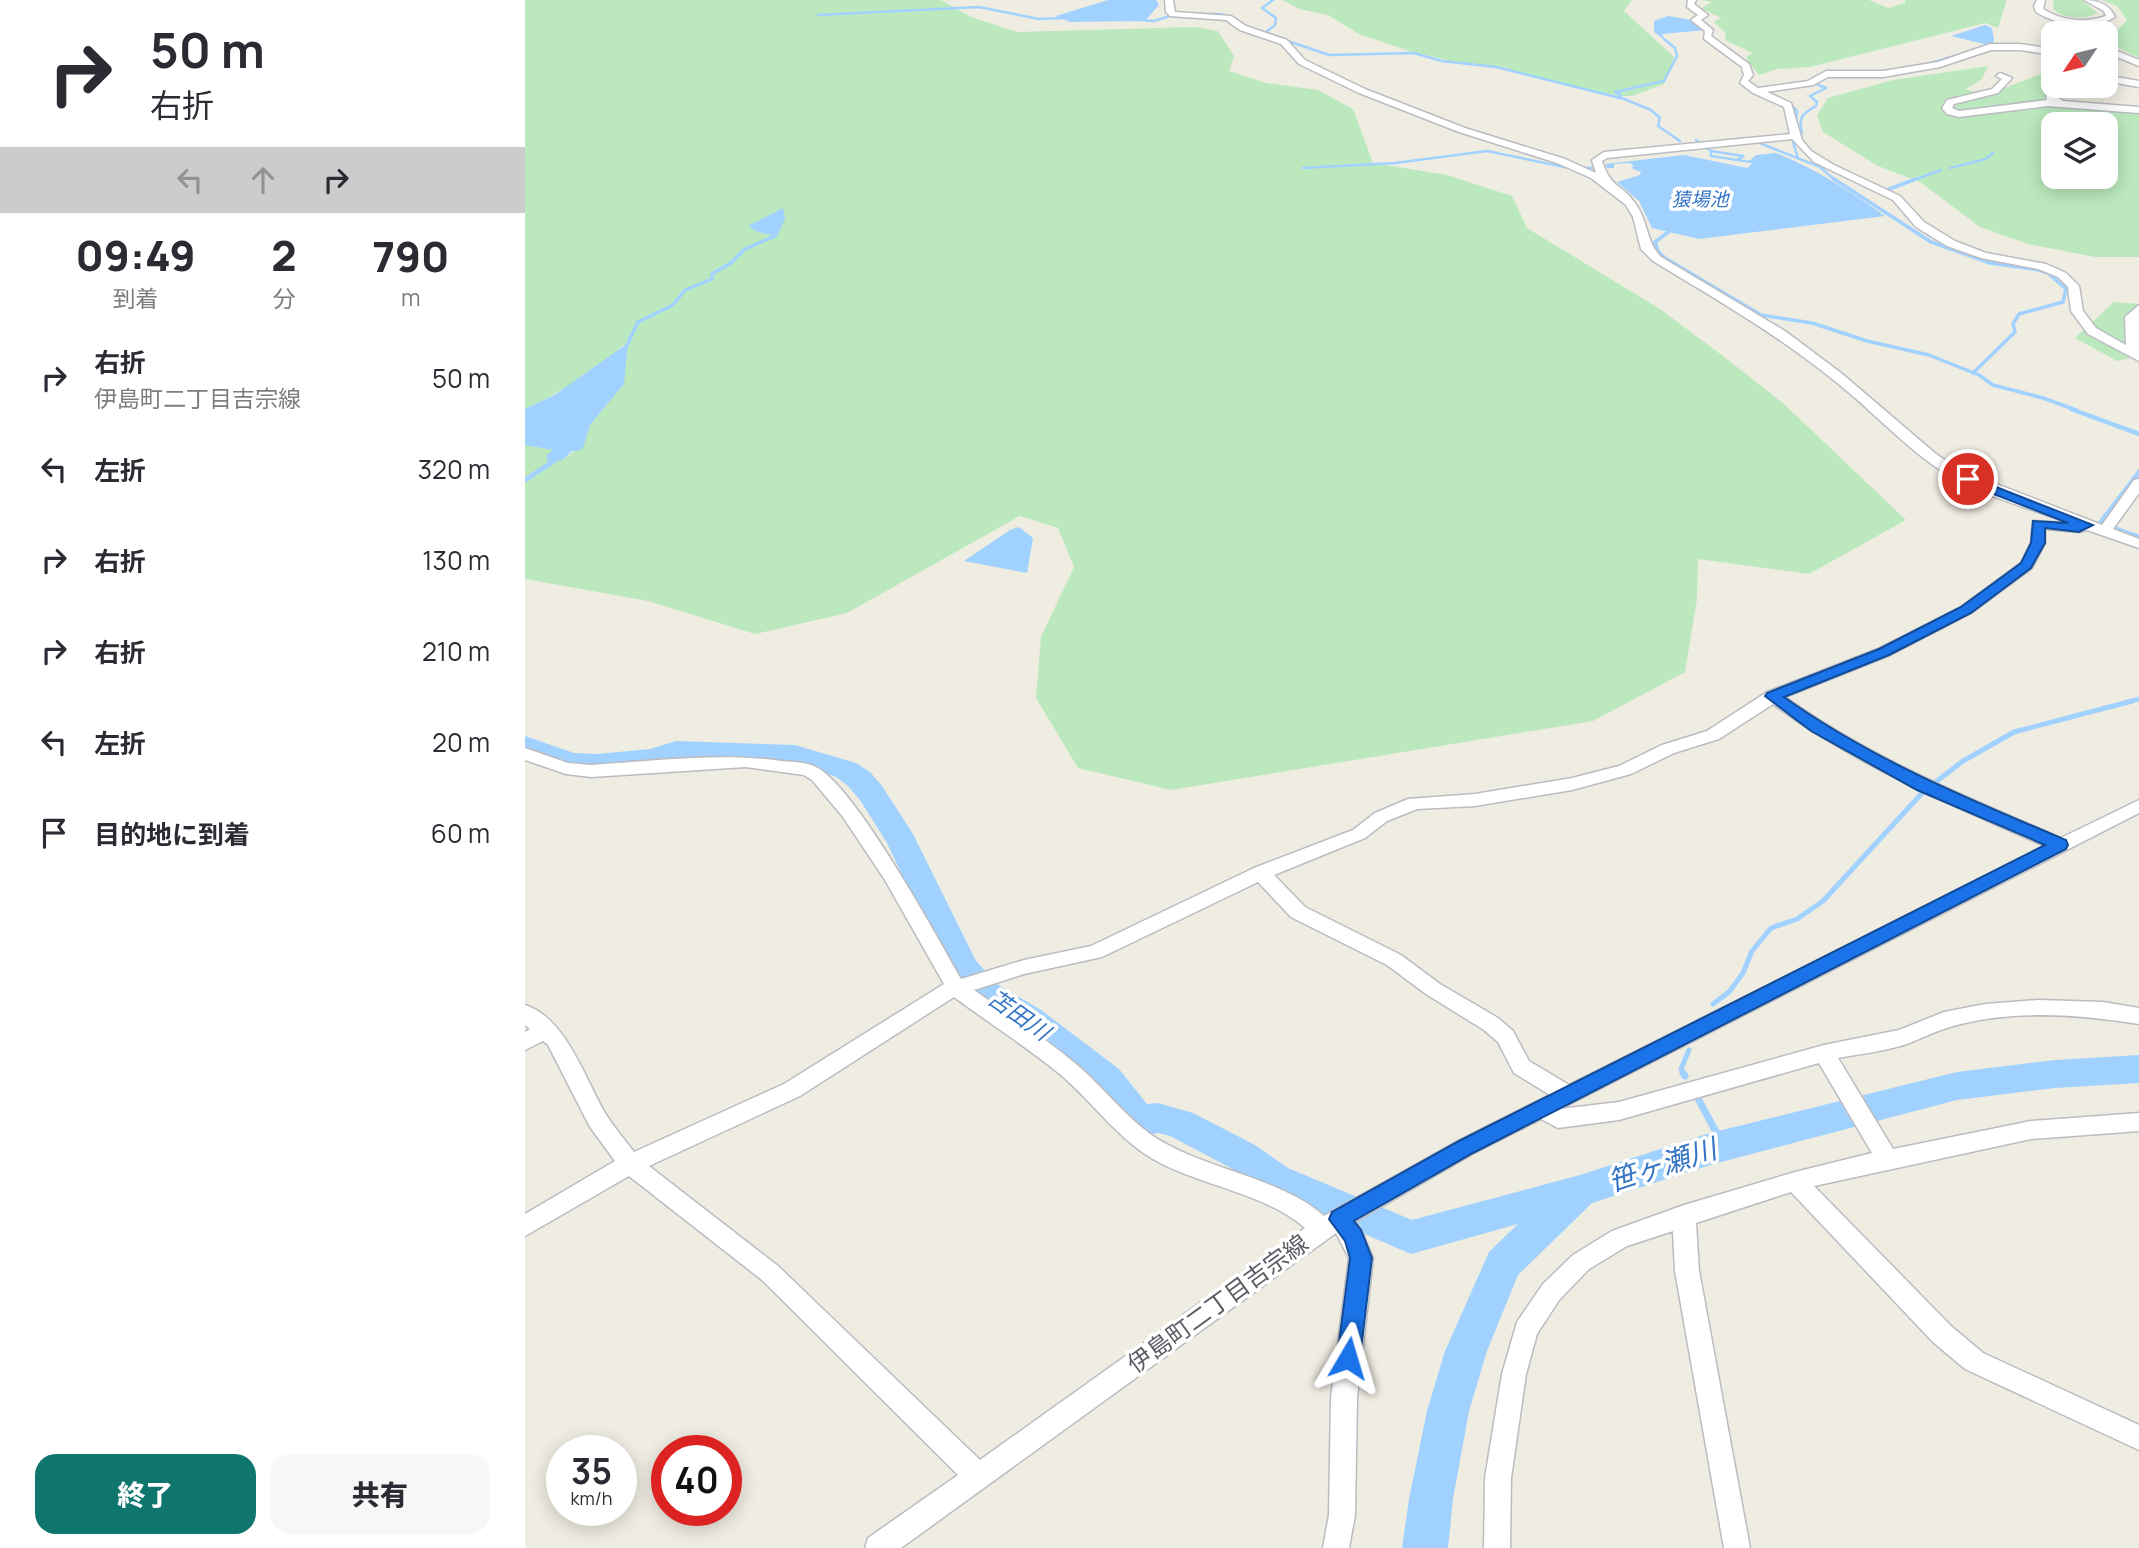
<!DOCTYPE html>
<html lang="ja">
<meta charset="utf-8">
<style>
body{margin:0;font-family:Manrope,"Noto Sans JP",sans-serif;background:#f7f7f7;color:#2b2b33;height:100vh;display:flex;flex-direction:column;font-size:26px;white-space:nowrap}
*{box-sizing:border-box;margin:0}
p{font-size:23px;color:#7c7c81}
.icon{flex:none;width:38px;height:38px;fill:none;stroke:currentColor;stroke-width:2;stroke-linecap:round;stroke-linejoin:round}
.map{position:relative;flex:1;overflow:hidden}
.side{display:flex;flex-direction:column;background:#fff;width:525px}
.side>*{flex:none}
.guide{background:#fff;color:#2b2b33;overflow:hidden}
.needle{width:46px;rotate:235deg}
.tools{position:absolute;left:1516px;top:21px;display:grid;gap:14px}
.tools a{display:grid;place-items:center;width:77px;height:77px;border-radius:14px;background:#fff;box-shadow:0 4px 18px #0003;font-size:35px}
.speed{position:absolute;left:21px;top:1435px;display:flex;gap:14px;font-size:35px;font-weight:700;text-align:center}
.speed>*{display:grid;place-content:center;width:91px;height:91px;border-radius:50%;background:#fff;box-shadow:0 4px 18px #0003;line-height:1}
.speed small{font-size:18px;font-weight:400}
.speed .limit{border:10px solid #d22;background:#fff;color:#111}
.pin{position:absolute;display:grid;place-items:center;width:60px;height:60px;color:#fff;margin:-30px;border:4px solid #fff;border-radius:50%;box-shadow:0 2px 7px #0007}
.me{position:absolute;width:77px;margin:-38px;rotate:7deg;stroke-linejoin:round;filter:drop-shadow(0 0 5px #0008)}
.turn{display:flex;align-items:center;gap:24px;height:147px;padding:0 35px;font-size:32px}
.turn .icon{width:91px;height:91px;stroke-width:2.5}
.turn b{display:block;font-size:49px;line-height:60px}
.lanes{display:flex;align-items:center;height:66px;padding:0 35px;background:#0003;justify-content:center;gap:35px;direction:ltr}
.lanes .off{opacity:.35}
.eta{display:flex;justify-content:space-evenly;align-items:center;height:119px;text-align:center}
.eta b{font-size:42px;font-weight:800;line-height:49px}
.cta{display:flex;gap:14px;margin-top:auto;padding:14px 35px}
.cta a{flex:1;height:80px;border-radius:21px;background:#0f766e;color:#fff;font-size:28px;font-weight:800;line-height:80px;text-align:center}
.cta a+a{background:#f7f7f7;color:#2b2b33}
ul{padding:0;list-style:none}
li{display:flex;align-items:center;gap:21px;height:91px;padding:0 35px}
li div{flex:1}
li b{display:block;font-size:26px}
li em{font-style:normal}
main{display:flex;flex:1;min-height:0}
.map>svg:first-child{display:block}
</style>
<main>
<section class="side">
<div class="guide">
<div class="turn"><svg class="icon" aria-label="right" viewBox="0 0 24 24"><path d="M7 20v-9h11M14 6l5 5-5 5"/></svg><div><b>50 m</b>右折</div></div>
<div class="lanes"><svg class="icon off" aria-label="left" viewBox="0 0 24 24"><path d="M17 20v-9H6M10 6l-5 5 5 5"/></svg><svg class="icon off" aria-label="ahead" viewBox="0 0 24 24"><path d="M12 20V5M6 11l6-6 6 6"/></svg><svg class="icon" aria-label="right" viewBox="0 0 24 24"><path d="M7 20v-9h11M14 6l5 5-5 5"/></svg></div>
</div>
<div class="eta">
<div><b>09:49</b><p>到着</p></div>
<div><b>2</b><p>分</p></div>
<div><b>790</b><p>m</p></div>
</div>
<ul>
<li><svg class="icon" aria-label="right" viewBox="0 0 24 24"><path d="M7 20v-9h11M14 6l5 5-5 5"/></svg><div><b>右折</b><p>伊島町二丁目吉宗線</p></div><em>50 m</em></li>
<li><svg class="icon" aria-label="left" viewBox="0 0 24 24"><path d="M17 20v-9H6M10 6l-5 5 5 5"/></svg><div><b>左折</b></div><em>320 m</em></li>
<li><svg class="icon" aria-label="right" viewBox="0 0 24 24"><path d="M7 20v-9h11M14 6l5 5-5 5"/></svg><div><b>右折</b></div><em>130 m</em></li>
<li><svg class="icon" aria-label="right" viewBox="0 0 24 24"><path d="M7 20v-9h11M14 6l5 5-5 5"/></svg><div><b>右折</b></div><em>210 m</em></li>
<li><svg class="icon" aria-label="left" viewBox="0 0 24 24"><path d="M17 20v-9H6M10 6l-5 5 5 5"/></svg><div><b>左折</b></div><em>20 m</em></li>
<li><svg class="icon" aria-label="arrive" viewBox="0 0 24 24"><path d="M6 21V4h12l-3 4 3 4H6"/></svg><div><b>目的地に到着</b></div><em>60 m</em></li>
</ul>
<div class="cta"><a>終了</a><a>共有</a></div>
</section>
<div class="map">
<svg width="1614" height="1548" viewBox="0 0 1614 1548">
<rect width="100%" height="100%" fill="#efece2"/>
<path fill="#bbe9bd" fill-rule="evenodd" d="M0,0H416L446,17L492,32L670,27L693,31L709,56L704,71L741,83L793,90L828,109L848,163L922,175L987,196L1002,228L1135,309L1202,359L1260,405L1381,520L1284,574L1173,559L1172,599L1160,672L1068,721L646,790L553,768L511,698L516,637L549,567L533,528L495,516L322,613L230,634L123,601L0,579V445L29,450L39,459L57,445L65,425L99,384L98,345C70,372 35,392 0,409Z
M758,0H1107L1099,11L1149,57L1139,84L1107,96H1093L1000,75L979,67L930,62L884,51L834,34L803,15L774,9Z
M1175,0H1344L1363,8L1380,3V0H1481V3L1473,28L1460,23L1285,67L1252,69L1234,75L1222,60V56L1228,53L1200,40L1201,33L1189,22L1196,18L1176,8L1187,2Z
M1528,0H1556L1573,13C1558,20 1542,19 1529,10Z
M1576,0H1614V58L1581,42L1602,20L1592,6Z
M1463,66L1457,79L1441,89C1472,101 1498,75 1528,72V86H1539L1527,92L1544,103L1614,110V257H1570L1503,244L1455,227L1395,182L1353,166L1298,132L1292,115L1303,98L1368,80ZM1528,124H1580V177H1528Z
M1589,302L1614,304V356L1592,361L1550,338Z"/>
<path fill="#a1d2ff" d="M583,0H631L634,5L620,21L545,22L531,16Z
M1143,16L1167,20L1182,30L1137,34L1141,41L1129,32V21Z
M1460,25L1467,28L1469,40L1467,45L1458,47L1459,44L1426,36Z
M1251,153C1289,168 1327,192 1360,216L1174,239L1127,228L1114,201L1092,182L1115,175L1116,172L1106,168L1109,166L1105,163L1089,164V168H1082L1080,164L1159,155L1222,168L1227,164L1223,162L1231,155Z
M258,208L260,219L252,237L233,232L223,226Z
M103,343L99,384L65,425L58,448L53,451H47L39,459L24,464L21,456L28,450L0,445V409L31,394Z
M494,527L508,538L502,573L439,561L485,530Z"/>
<g fill="none" stroke-linecap="round" stroke-linejoin="round">
<path stroke="#a1d2ff" stroke-width="2.5" d="M1171,0L1169,5L1180,13L1181,17
M668,14H695L707,18
M293,15L454,7L514,19L540,18
M614,20L629,21L651,14
M740,33L750,25L751,18L737,8L748,0
M757,39L804,55L889,53L917,61L971,67L1099,99L1126,110L1135,118L1133,126L1155,141
M1399,65L1443,52
M1094,98L1096,96L1090,92L1139,81L1152,56L1150,48L1139,39
M1263,102L1272,111L1271,123
M1171,140L1186,151V156L1226,162
M1227,140L1295,167L1311,181
M1186,151L1218,156L1213,160
M1273,158L1268,142L1277,133C1273,117 1277,114 1291,106L1292,102L1285,96L1301,88L1289,83L1294,81
M778,168L870,163L962,151L1044,168
M1054,168H1069
M1425,168L1461,159L1468,153
M1386,181L1416,170"/>
<path stroke="#a1d2ff" stroke-width="3.5" d="M1309,179L1406,242L1465,263L1514,270L1524,274L1541,289L1538,302L1494,314L1488,324L1490,332L1448,373
M1359,191L1391,179
M1146,230L1130,242L1133,251L1140,258L1236,315L1287,323L1342,341L1404,355L1454,375L1468,385L1518,398L1551,410
M101,347L113,322L148,305L160,290L187,279V274L206,263L220,249L250,236"/>
<path stroke="#a1d2ff" stroke-width="4.5" d="M1546,409L1614,434
M1614,472L1575,523L1614,537
M0,480L29,461
M1600,703L1614,699"/>
<path stroke="#a1d2ff" stroke-width="5" d="M1188,1004L1204,992L1218,973L1227,951L1246,928L1272,919L1298,901L1399,791L1438,761L1489,732L1607,701
M1159,1075L1156,1069L1164,1050"/>
<path stroke="#a1d2ff" stroke-width="7" d="M1158,1073L1160,1076
M1170,1093L1198,1145"/>
<path fill="#a1d2ff" fill-rule="evenodd" d="M0,736L49,753L72,754L125,749L151,741L270,745L331,763L345,772L357,786L388,834L451,961L472,984L516,1010L594,1069L622,1104L633,1103L668,1113L730,1145L763,1168L887,1220L1055,1175L1185,1133L1432,1072L1530,1060L1614,1055V1083L1530,1088L1432,1100L1185,1165L1067,1203L993,1275L962,1351L944,1411L928,1499L923,1548H877L884,1499L902,1411L920,1351L964,1252L993,1224L886,1254L737,1190L704,1167L645,1136L633,1133L621,1135L596,1126L568,1089L492,1028L448,1002L426,978L362,843L335,800L323,786L311,777L268,763H209L184,758L154,759L128,768L72,774L46,772L0,755Z"/>
<g stroke="#babcc2" stroke-width="3">
<path id="minor" d="M640,0H648L650,12L706,16L721,26L762,40L780,60L840,89L940,128L1040,159L1071,173L1067,160L1079,152L1265,134L1259,107L1228,93L1215,83L1219,75L1217,67L1179,39L1180,31L1166,20L1173,15L1162,7L1163,0H1171L1169,4L1183,15L1176,20L1188,30L1186,36L1224,64L1228,75L1223,81L1233,88L1283,81L1301,71H1358L1413,62L1465,44H1495L1528,49V55L1495,50H1466L1415,67L1358,77H1303L1288,85L1242,92L1266,103L1277,140L1286,151L1309,165L1375,196L1399,222L1430,241L1461,253L1521,264L1541,273L1554,286L1558,311L1571,328L1601,345L1600,317L1614,305V361L1563,334L1546,311L1543,287L1533,277L1513,269L1456,258L1422,246L1391,227L1368,200L1289,162L1267,139L1082,158L1077,161C1087,190 1095,182 1110,203C1123,220 1121,242 1136,257L1260,331L1316,373L1411,454L1433,469L1577,525L1609,480L1614,479V493L1588,529L1614,539V548L1562,530L1554,532L1520,529V543L1507,568L1446,613L1365,655L1260,697C1345,758 1440,797 1536,838L1614,800V813L1035,1109L1094,1102L1299,1045L1374,1030L1419,1012L1460,1004L1514,1000L1578,1002L1614,1008V1024C1553,1014 1481,1009 1422,1028C1408,1032 1395,1039 1382,1044C1360,1051 1336,1054 1313,1058L1368,1149L1506,1121L1614,1113V1131L1506,1139L1289,1186L1426,1326L1458,1353L1614,1425V1450L1440,1369L1408,1342L1266,1192L1171,1223L1174,1271L1225,1548H1199L1150,1271L1148,1231L1102,1246L1064,1269L1034,1300L1012,1334L1001,1374L986,1478L985,1548H959L960,1478L977,1374L992,1322L1018,1284L1048,1255L1087,1231L1159,1205L1270,1172L1347,1153L1294,1063L1094,1120L1033,1128L1016,1119L949,1153L830,1222L836,1230L848,1258L832,1398L830,1515L824,1548H798L804,1515L806,1398L824,1258L811,1233L376,1548H340L343,1538L433,1475L237,1280L104,1176L0,1236V1214L90,1161L65,1127L23,1045L18,1041L0,1050V1032L5,1029L0,1025V1005C41,1018 60,1079 80,1113C88,1126 99,1139 109,1152L259,1084L419,984L360,880L318,817L287,780L279,775L221,767L66,777L41,774L0,760V748L43,763L66,765C129,761 194,752 257,761C267,762 279,762 289,766C328,782 412,937 436,979L499,960L566,946L729,868L828,830L850,813L883,799L950,794L1047,778L1094,766L1137,745L1182,731L1242,692L1353,649L1436,607L1496,563L1506,543L1508,521L1544,523C1504,508 1457,496 1420,473C1379,447 1345,408 1306,378C1250,333 1189,298 1128,261L1116,249L1108,217L1101,205L1066,178L1032,163L934,132L834,93L774,64L756,44L715,30L701,20L645,16L641,12ZM1248,704C1331,765 1426,805 1520,846L1044,1085L1004,1061L988,1031L973,1018L915,984L876,955L780,907L749,875L840,838L862,821L892,809L950,806L1047,790L1106,774L1149,753L1194,739ZM733,882L766,917L862,965L901,994L959,1030L973,1042L989,1073L1025,1095L933,1141L799,1216C754,1177 682,1170 631,1138C603,1120 578,1087 552,1065C520,1038 483,1015 449,990L499,974L577,957ZM429,997C464,1023 502,1047 536,1075C563,1098 585,1128 613,1149C660,1185 736,1189 780,1228L455,1460L253,1266L124,1166L275,1096Z
M1512,0H1520L1518,9C1537,21 1560,23 1581,16L1579,11L1559,0C1573,0 1584,4 1590,17C1567,31 1533,26 1511,12L1509,6Z
M1580,46L1614,60V66L1580,52Z
M1475,73L1487,78L1473,93L1429,104L1427,108L1434,111L1522,100L1521,96L1541,86H1551L1532,97L1538,101L1614,107V113L1523,106L1434,117L1422,114L1417,108L1422,100L1467,89L1477,79L1471,76Z
M1580,75L1614,81V87L1580,81Z"/>
</g>
<use href="#minor" fill="#fff" fill-rule="evenodd"/>
</g>
<path fill="#1a73e8" stroke="#114b97" stroke-width="2" d="M1443,476L1568,525L1554,532L1520,528V543L1506,568L1446,613L1364,655L1259,697C1346,759 1443,799 1541,840L1543,845L1541,849L948,1153L829,1221L836,1230L847,1258L835,1358L831,1365L823,1368L815,1365L812,1358L825,1258L820,1241L804,1219L807,1212L934,1141L1520,845L1392,790L1286,731L1240,696L1242,693L1354,649L1436,607L1496,563L1506,543L1508,521L1543,523L1438,482V477Z"/>
<g text-anchor="middle" stroke-width="7" stroke-linejoin="round" paint-order="stroke">
<g font-size="19" font-style="italic" fill="#3575c6" stroke="#fff">
<text x="1175" y="206">猿場池</text>
</g>
<g font-size="23" font-style="italic" fill="#3575c6" stroke="#fff">
<text transform="translate(494 1015) rotate(35)" y="8">苫田川</text>
</g>
<g font-size="24" fill="#5a5e64" stroke="#fff">
<text transform="translate(693 1304) rotate(-36)" y="8">伊島町二丁目吉宗線</text>
</g>
<g font-size="28" font-style="italic" fill="#3575c6" stroke="#fff">
<text transform="translate(1137 1165) rotate(-18)" y="10">笹ヶ瀬川</text>
</g>
</g>
</svg>
<div class="tools">
<a><svg class="needle" viewBox="-14 -14 28 28"><path d="M0-13l5 13h-10z" fill="#e53935"/><path d="M0 13l5-13h-10z" fill="#7c7c81"/></svg></a>
<a><svg class="icon" aria-label="layers" viewBox="0 0 24 24"><path d="M12 4l9 5-9 5-9-5zM3 14l9 5 9-5"/></svg></a>
</div>
<div class="speed"><div>35<small>km/h</small></div><div class="limit">40</div></div>
<div class="pin" style="left:1443px;top:479px;background:#d93025"><svg class="icon" aria-label="arrive" viewBox="0 0 24 24"><path d="M6 21V4h12l-3 4 3 4H6"/></svg></div>
<svg class="me" style="left:823px;top:1358px" viewBox="-20 -20 40 40"><path d="M0-17L14 15 0 8-14 15z" fill="#1a73e8" stroke="#fff" stroke-width="4"/></svg>
</div>
</main>
